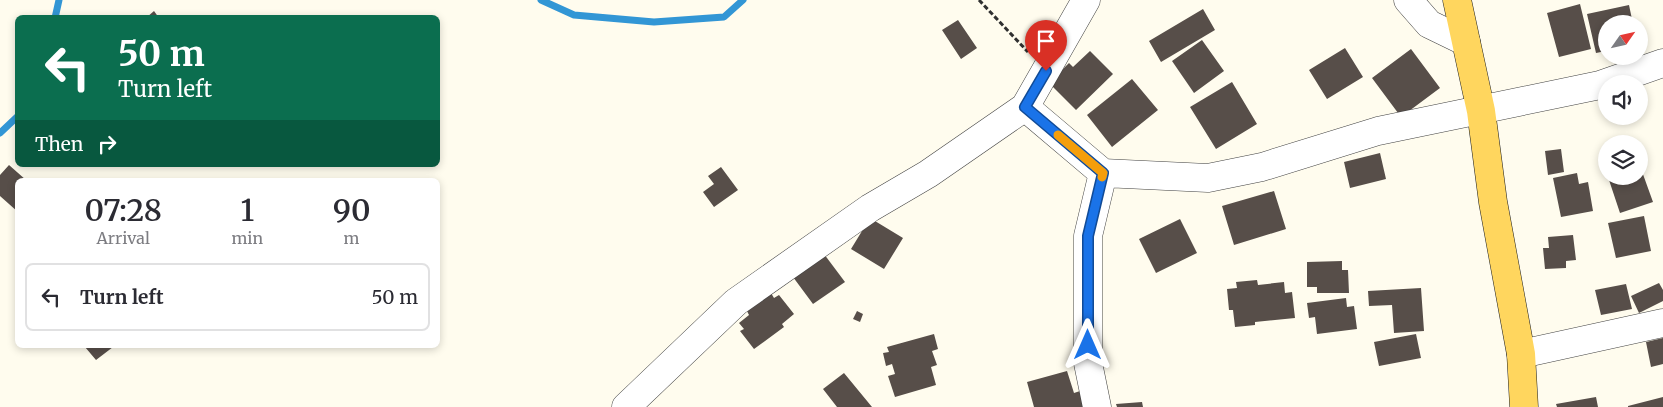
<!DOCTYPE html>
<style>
body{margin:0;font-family:Merriweather,serif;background:#f7f7f7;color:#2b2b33;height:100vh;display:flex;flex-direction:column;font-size:19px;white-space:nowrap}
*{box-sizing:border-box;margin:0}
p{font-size:16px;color:#7c7c81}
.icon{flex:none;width:28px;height:28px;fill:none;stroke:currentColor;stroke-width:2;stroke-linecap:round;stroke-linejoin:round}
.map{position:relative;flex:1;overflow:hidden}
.side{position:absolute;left:15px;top:178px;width:425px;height:170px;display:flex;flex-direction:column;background:#fff;border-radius:8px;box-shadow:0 2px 8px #0003}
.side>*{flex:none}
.guide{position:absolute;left:15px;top:15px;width:425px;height:152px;border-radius:8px;box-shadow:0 2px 8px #0003;background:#0b6e4f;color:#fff;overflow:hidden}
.needle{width:32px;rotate:56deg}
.fabs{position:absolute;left:1598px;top:15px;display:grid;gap:10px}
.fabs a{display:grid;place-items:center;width:50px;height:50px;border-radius:50%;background:#fff;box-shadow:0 2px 8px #0003;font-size:25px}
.pin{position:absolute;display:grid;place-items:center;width:42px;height:42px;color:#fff;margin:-51px -21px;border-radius:50% 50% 50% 0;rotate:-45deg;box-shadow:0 0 5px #0007}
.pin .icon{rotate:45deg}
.me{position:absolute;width:55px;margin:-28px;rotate:0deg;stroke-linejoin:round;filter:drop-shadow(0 0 4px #0008)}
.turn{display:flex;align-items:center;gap:18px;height:105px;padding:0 20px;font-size:22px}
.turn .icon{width:65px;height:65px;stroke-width:2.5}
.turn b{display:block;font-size:35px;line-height:42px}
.then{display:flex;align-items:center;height:48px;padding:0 20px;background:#0003;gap:10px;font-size:19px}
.eta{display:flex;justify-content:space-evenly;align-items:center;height:85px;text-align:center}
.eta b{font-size:30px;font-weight:600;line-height:35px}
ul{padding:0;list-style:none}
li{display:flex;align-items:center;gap:15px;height:68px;margin:0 10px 8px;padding:0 10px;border:2px solid #e1e1e2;border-radius:8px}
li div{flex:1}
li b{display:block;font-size:19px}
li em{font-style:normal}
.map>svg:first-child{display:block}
</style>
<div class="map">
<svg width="1663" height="407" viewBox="0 0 1663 407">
<rect width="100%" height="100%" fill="#fffcee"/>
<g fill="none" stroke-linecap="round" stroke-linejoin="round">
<path stroke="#3296d5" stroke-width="7" d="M541,0L574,15L654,22L724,17L743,0
M55,18L59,0
M0,133L18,116"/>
</g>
<path fill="#574e49" d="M1580,4L1591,49L1559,57L1547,13Z
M1629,5L1633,24H1606V51L1596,53L1587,14Z
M1203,9L1215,30L1161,62L1149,41Z
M154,11L159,18H146Z
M958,20L977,48L961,59L942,30Z
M1202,40L1224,71L1194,93L1172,61Z
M1345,48L1363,77L1327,99L1309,70Z
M1411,49L1440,88L1401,117L1372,78Z
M1090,51L1113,74L1076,110L1049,83L1069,63L1073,67Z
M1132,79L1158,110L1112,147L1087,115Z
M1232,82L1257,124L1216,149L1190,107Z
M1561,149L1564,172L1548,175L1545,151Z
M1380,153L1386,179L1350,188L1344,162Z
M9,165L26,180H18V212L0,196V175Z
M1640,166L1653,202L1620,213L1608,177L1639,176V167Z
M721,167L738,190L714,207L703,192L714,184L708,176Z
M1577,173L1579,184L1588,182L1593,211L1561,217L1553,178Z
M1274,191L1286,229L1234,245L1222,206Z
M1644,216L1651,251L1616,258L1608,223Z
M870,218L903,238L884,269L851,249Z
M1180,219L1197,253L1156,273L1139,239Z
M1573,235L1576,260L1566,261V268L1545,269L1543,248H1549L1548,237Z
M824,254L845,282L813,304L793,277Z
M1342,261V270H1348L1349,293H1317V287H1307V262Z
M1257,280L1258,285L1284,282L1285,293L1292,292L1295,318L1255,322V325L1235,327L1233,310H1229L1227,289L1237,288L1236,282Z
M1659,283L1663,290V301L1639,313L1631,296Z
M1626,284L1632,309L1601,315L1595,290Z
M1421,288L1424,331L1394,333L1392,305L1369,306L1368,291Z
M771,293L774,298L779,295L794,314L782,324L784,327L754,349L740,331L744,329L739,323L749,315L746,309Z
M1346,298L1347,307L1354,306L1357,329L1317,334L1315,317L1309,318L1307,303Z
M857,311L863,314L860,322L853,319Z
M934,334L938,349L932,351L937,365L931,367L936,385L895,397L888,376L895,374L892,364L886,366L883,353L889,352L887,347Z
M1416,334L1421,358L1379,366L1374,342Z
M1663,338V364L1651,367L1646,342Z
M87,345H112L113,347L96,360L85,347Z
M1067,371L1074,393L1080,391L1084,407H1034L1027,382Z
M844,373L872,407H837L823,389Z
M1596,397L1598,407H1557L1556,404Z
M1663,397V407H1628V406Z
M1142,402L1143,407H1117L1116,404Z"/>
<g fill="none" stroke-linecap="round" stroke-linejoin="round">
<g stroke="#414141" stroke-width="29">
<path id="minor" d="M1408,0L1429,24L1466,42
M1025,107L1103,173L1208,178L1262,167L1378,131L1600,85L1663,63
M1521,354L1663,323
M626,407L736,302L870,208L928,174L1025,107L1086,0
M1097,407L1088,363V236L1103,173"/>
</g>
<g stroke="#1f1f1f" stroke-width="29">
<path id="major" d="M1457,0L1481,111L1493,202L1521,354L1524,407"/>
</g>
<path stroke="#303030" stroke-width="3" stroke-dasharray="5 2.5" stroke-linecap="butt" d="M979,0L1028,52"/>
<use href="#minor" stroke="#fff" stroke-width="28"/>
<use href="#major" stroke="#ffd65e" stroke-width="28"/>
</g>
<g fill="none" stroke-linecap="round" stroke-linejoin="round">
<g stroke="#114b97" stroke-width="12">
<path id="route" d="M1046,71L1025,107L1103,173L1088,236V345"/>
</g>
<use href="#route" stroke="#1a73e8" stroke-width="9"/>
<path stroke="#f59e0b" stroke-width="9" d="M1058,135L1103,173L1102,177"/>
</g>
</svg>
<div class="fabs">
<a><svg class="needle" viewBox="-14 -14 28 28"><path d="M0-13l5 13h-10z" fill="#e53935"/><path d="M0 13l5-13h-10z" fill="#7c7c81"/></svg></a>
<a><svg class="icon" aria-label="sound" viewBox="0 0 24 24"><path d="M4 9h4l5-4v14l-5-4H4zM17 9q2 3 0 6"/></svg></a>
<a><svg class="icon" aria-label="layers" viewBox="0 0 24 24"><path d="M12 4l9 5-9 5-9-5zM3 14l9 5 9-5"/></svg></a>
</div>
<div class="pin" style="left:1046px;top:71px;background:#d93025"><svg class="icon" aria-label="arrive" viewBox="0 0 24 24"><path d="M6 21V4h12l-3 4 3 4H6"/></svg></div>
<svg class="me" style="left:1088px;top:345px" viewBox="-20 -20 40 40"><path d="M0-17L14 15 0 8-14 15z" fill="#1a73e8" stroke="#fff" stroke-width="4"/></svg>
<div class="guide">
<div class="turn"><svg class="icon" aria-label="left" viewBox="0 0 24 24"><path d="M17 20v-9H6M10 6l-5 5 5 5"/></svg><div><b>50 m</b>Turn left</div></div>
<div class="then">Then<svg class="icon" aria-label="right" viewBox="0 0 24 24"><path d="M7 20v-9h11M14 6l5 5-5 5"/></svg></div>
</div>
<section class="side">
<div class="eta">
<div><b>07:28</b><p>Arrival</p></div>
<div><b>1</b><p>min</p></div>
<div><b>90</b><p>m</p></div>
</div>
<ul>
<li><svg class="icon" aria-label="left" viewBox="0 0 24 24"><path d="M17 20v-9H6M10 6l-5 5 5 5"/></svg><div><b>Turn left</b></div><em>50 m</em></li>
</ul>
</section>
</div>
